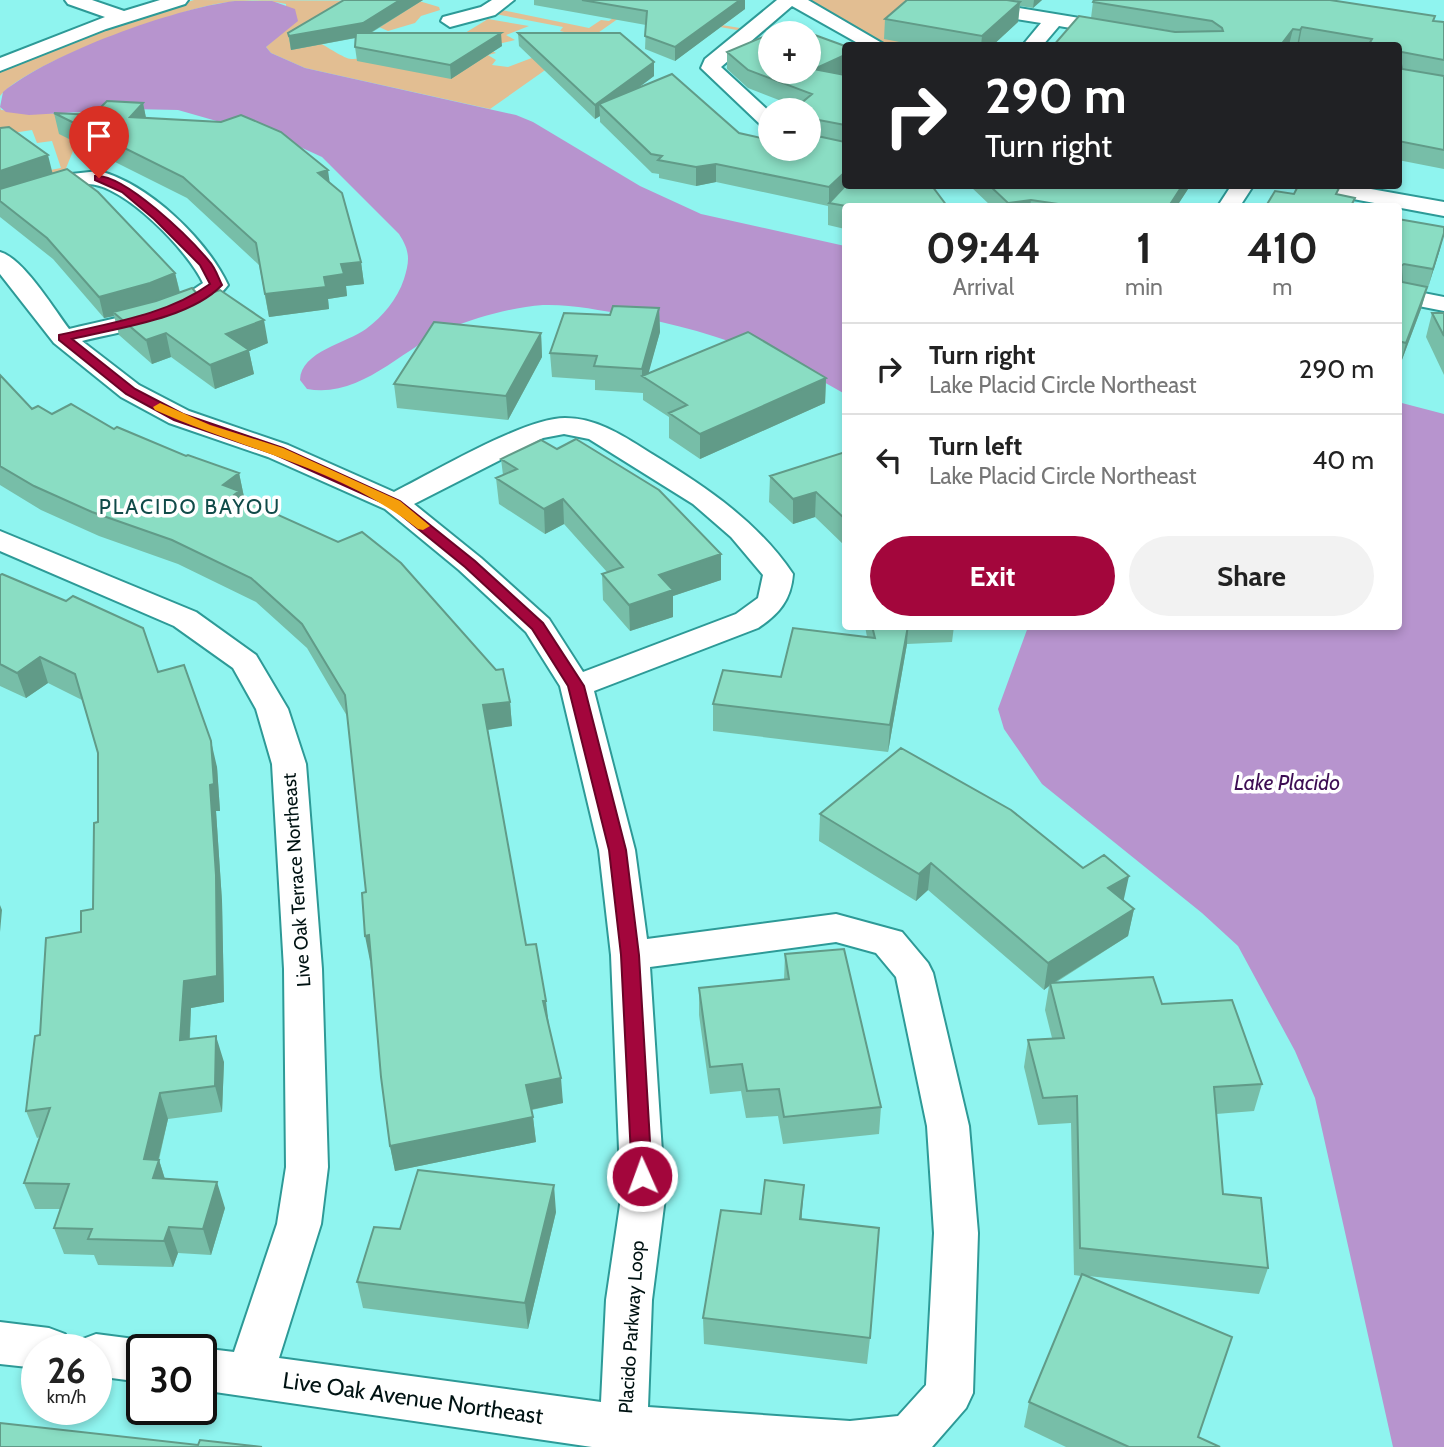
<!DOCTYPE html>
<meta charset="utf-8">
<style>
body{margin:0;font-family:Cabin,sans-serif;background:#f2f2f2;color:#222;height:100vh;display:flex;flex-direction:column;font-size:26px;white-space:nowrap}
*{box-sizing:border-box;margin:0}
p{font-size:23px;color:#767676}
.icon{flex:none;width:38px;height:38px;fill:none;stroke:currentColor;stroke-width:2;stroke-linecap:round;stroke-linejoin:round}
.map{position:relative;flex:1;overflow:hidden}
.details{position:absolute;left:842px;top:203px;width:560px;height:427px;display:flex;flex-direction:column;background:#fff;border-radius:7px;box-shadow:0 4px 10px #0003}
.details>*{flex:none}
.guide{position:absolute;left:842px;top:42px;width:560px;height:147px;border-radius:7px;box-shadow:0 4px 10px #0003;background:#202124;color:#fff;overflow:hidden}
.controls{position:absolute;left:758px;top:21px;display:grid;gap:14px}
.controls a{display:grid;place-items:center;width:63px;height:63px;border-radius:50%;background:#fff;box-shadow:0 4px 10px #0003;font-size:35px}
.speed{position:absolute;left:21px;top:1334px;display:flex;gap:14px;font-size:35px;font-weight:700;text-align:center}
.speed>*{display:grid;place-content:center;width:91px;height:91px;border-radius:50%;background:#fff;box-shadow:0 4px 10px #0003;line-height:1}
.speed small{font-size:18px;font-weight:400}
.speed .limit{border:4px solid #111;border-radius:10px;background:#fff;color:#111}
.pin{position:absolute;display:grid;place-items:center;width:60px;height:60px;color:#fff;margin:-72px -30px;border-radius:50% 50% 50% 0;rotate:-45deg;box-shadow:0 0 7px #0007}
.pin .icon{rotate:45deg}
.me{position:absolute;width:77px;margin:-38px;rotate:358deg;stroke-linejoin:round;filter:drop-shadow(0 0 5px #0008)}
.turn{display:flex;align-items:center;gap:24px;height:147px;padding:0 28px;font-size:32px}
.turn .icon{width:91px;height:91px;stroke-width:2.5}
.turn b{display:block;font-size:49px;line-height:60px}
.eta{display:flex;justify-content:space-evenly;align-items:center;height:119px;text-align:center}
.eta b{font-size:42px;font-weight:800;line-height:49px}
.primary-button{display:flex;gap:14px;margin-top:auto;padding:14px 28px}
.primary-button a{flex:1;height:80px;border-radius:42px;background:#a3063c;color:#fff;font-size:28px;font-weight:800;line-height:80px;text-align:center}
.primary-button a+a{background:#f2f2f2;color:#222}
ul{padding:0;list-style:none}
li{display:flex;align-items:center;gap:21px;height:91px;padding:0 28px;border-top:2px solid #e0e0e0}
li div{flex:1}
li b{display:block;font-size:26px}
li em{font-style:normal}
.map>svg:first-child{display:block}
</style>
<div class="map">
<svg width="1444" height="1447" viewBox="0 0 1444 1447">
<rect width="100%" height="100%" fill="#8ff4ef"/>
<path fill="#e2be92" d="M194,0L419,1L439,7L440,10L421,16L415,23L388,31L370,23L296,45L306,47L318,42C326,46 345,59 351,59C363,60 371,53 381,47C420,26 431,28 469,47L465,33L488,19L529,26L506,35L515,40L485,47L496,53L488,55L496,60L492,65L508,67L537,56L577,35L560,31L563,27L495,14L502,10L589,28L601,20L609,21L625,9L740,28L737,30L629,11L490,109L305,68L271,53L266,47L286,29V4C266,0 243,0 222,3C176,10 28,62 0,96V69L128,21Z
M809,0H910L920,45H885Z
M0,107L1,110L60,114L89,112L62,178L23,175L61,168L52,141L37,143L32,130L0,135Z"/>
<path fill="#b794ce" d="M235,1H272L295,9L298,21L266,47L271,53L305,68L516,115L533,122L640,186L701,214L845,246V394C777,354 704,329 627,315C599,310 571,304 543,305C513,307 478,317 450,328C403,347 362,399 307,389L300,380C301,351 347,343 366,329C383,316 397,300 404,279C410,260 410,251 399,234L322,157L287,141L178,110L131,109L29,115L6,112L0,107L3,92C51,53 172,9 235,1Z
M1398,402L1444,414V1447H1393L1315,1098L1295,1051L1238,946L1202,913L1042,784L1004,729L998,709L1028,627L1398,626Z"/>
<g fill="none" stroke-linecap="round" stroke-linejoin="round">
<g stroke="#2d9a97" stroke-width="4">
<path id="street" d="M65,0H92L124,11L160,0H188L185,4L106,29L0,71V58L105,17L68,4Z
M492,0H514L495,15L450,27L441,21L443,17L481,7Z
M777,0H808L887,46H863L792,6L721,67L770,112V129L763,127L701,68L705,59Z
M928,0H970L1116,24L1125,30L1116,36L1059,26L1042,46H1022L1041,23L937,6Z
M99,171C149,184 206,239 228,285C204,319 122,331 82,341L139,385L189,411L288,445L394,492C434,472 524,418 565,418C598,418 625,437 652,454C706,487 757,521 793,574C791,600 779,614 758,628L594,691L635,850L647,939L836,914L902,932L928,963L933,973L969,1126L978,1233L973,1393L966,1408L932,1447H592L201,1390V1349H197L201,1348L234,1352L277,1224L286,1167L284,969L272,764L256,709L233,668L174,626L0,551V531L196,612L256,655L288,709L306,764L322,969L328,1167L321,1224L279,1358L601,1402L606,1300L621,1198L611,955L599,850L560,686L526,632L459,570L385,509L268,457L169,423L121,397L54,343L0,274V252C23,258 54,309 69,329C114,318 165,311 203,283C189,252 124,184 88,184C57,185 29,201 0,209V195L62,175ZM564,434L589,439L693,504L731,537L763,575L758,598L736,614L583,672L549,619L481,558L414,504L543,438ZM836,942L876,953L896,977L927,1126L934,1233L926,1385L898,1416L850,1421L648,1407L652,1300L665,1198L650,967Z
M1231,186H1253L1240,206H1218Z
M1310,186H1354L1444,202V216L1321,193L1313,191Z
M1398,288L1444,297V311L1398,302Z
M0,1322L49,1328L65,1334L72,1349H37V1368L0,1364Z
M96,1334L142,1340L158,1346L160,1349H142V1382L96,1376V1349H75L80,1340Z"/>
</g>
<use href="#street" fill="#fff" fill-rule="evenodd"/>
</g>
<path fill="#77bea8" d="M344,0H423L371,33L502,46L451,79L357,61L355,47L356,38L291,50L288,33Z
M534,0H745V9L675,61L645,49L646,25L534,5Z
M907,0H1042L1033,8L1020,6L1018,22L992,46H920L884,39L885,19Z
M1093,2L1435,16L1434,21L1444,22V169L1398,160V46H1313L1299,43L1298,46H1053L1179,32L1091,18Z
M518,33L654,76L638,88L739,133L761,138L797,107L748,88L727,69V52L845,46V72L842,74L845,75V186L947,206H845V229L828,225V206L716,182L696,186L659,178V174L652,173L600,122V116L595,119L519,46Z
M143,103L146,118L330,183L361,262L364,284L346,286L347,296L328,299L329,309L269,317L259,265L187,198L59,134L54,113L93,115Z
M0,128L53,173L175,273L180,292L200,297L268,343L249,351L254,374L215,389L171,357L152,364L119,335L114,316L104,318L53,259L0,217Z
M970,186H1190L1177,206H991Z
M1398,219L1440,249L1421,309L1400,365H1398Z
M659,308L660,332L648,373L826,378L825,403L700,459L669,438V417L643,400V393L595,390V380L552,377L550,353L610,315Z
M1432,313H1444V375L1426,337Z
M541,333L542,357L508,420L397,408L394,384Z
M0,375L32,409L114,429L186,456L239,473L244,497L242,498L510,702L512,726L488,730L526,945L549,1026L563,1103L532,1110L536,1142L395,1171L390,1146L370,961L366,892L347,716L307,648L256,602L178,564L99,536L41,510L0,485Z
M845,452V546L815,517L793,524L769,502L770,476Z
M501,459L721,580L673,596V617L630,631L603,600L602,574L607,572L564,524L545,534L499,504L496,478L503,475Z
M0,575L158,672L217,767L220,811H216L222,901L224,1002L191,1008L190,1039L224,1062L222,1112L168,1119L159,1160L165,1179L225,1208L211,1255L178,1253L173,1267L98,1265L94,1255L64,1254L54,1228L60,1209H35L24,1183L40,1137L37,1138L26,1111L40,1035L81,932L93,909L98,822V753L82,700L48,683L26,698L0,686Z
M865,626H954L952,642L907,644L888,752L713,731V704L781,677L867,637Z
M820,814L1124,901L1134,909L1128,936L1055,983L1162,1004L1262,1084L1254,1111L1216,1114L1223,1194L1268,1268L1259,1294L1088,1276L1198,1437L1220,1447H1066L1024,1427L1029,1402L1081,1276L1074,1275L1071,1123L1038,1125L1024,1067L1028,1040L1052,1038L1045,1010L1049,986L1044,990L928,890L916,901L819,841Z
M785,954L881,1107L879,1134L783,1144L778,1116L746,1118L741,1091L710,1094L699,1015V988L784,980Z
M556,1212L528,1329L363,1308L357,1282L400,1229Z
M802,1212V1219L870,1338L867,1364L704,1344L703,1318L761,1214Z"/>
<path fill="#619b88" d="M400,0H423L365,36L291,50L289,36Z
M731,0H745V9L675,61V47Z
M1034,0H1042L1033,8Z
M1020,2L1018,22L992,46H981L982,36Z
M1302,27L1299,43L1297,46L1300,30Z
M1293,29L1289,45L1280,46Z
M501,33L502,46L451,79L450,65Z
M845,55V72L813,86L814,69Z
M654,62V76L607,111L599,104L600,116L595,119V105Z
M143,103L147,123L130,117Z
M48,155L53,175L0,192V171Z
M716,164V182L696,186V167Z
M328,170L331,192L318,173Z
M845,172V186L829,203V187Z
M1182,186H1190L1177,206H1169Z
M1031,200L1030,206H1008V203Z
M1444,233L1440,249L1427,291L1433,269Z
M361,262L364,284L346,286L347,296L328,299L329,309L269,317L265,294L324,277L341,264Z
M175,273L180,294L155,304L113,312L114,316L104,318L99,297Z
M1427,287L1421,309L1400,365L1406,343Z
M659,308L660,332L647,379L642,376V393V369Z
M264,320L268,343L249,351L254,374L215,389L210,365L226,334Z
M166,333L171,357L152,364L146,340Z
M541,333L542,357L508,420L506,396Z
M826,378L825,403L700,459V434Z
M239,473L244,497L241,499L223,485Z
M816,492L815,517L793,524V499Z
M563,499L564,524L545,534L544,509Z
M721,554V580L673,596V617L630,631L629,605L659,575Z
M908,626L907,644L888,752L890,725Z
M40,657L48,683L26,698L17,673Z
M510,702L512,726L486,730L483,705Z
M211,741L217,767L220,811H216L222,901L224,1002L191,1008L188,1067L180,1040L184,981L210,785Z
M931,863L928,890L916,901L919,874Z
M1129,876L1123,903L1108,888Z
M0,905L2,910L0,932Z
M1134,909L1128,936L1050,985V983L1049,986L1044,990L1048,963Z
M369,935L373,960L370,961L365,936Z
M543,1001H546L549,1026Z
M216,1036L224,1062L222,1112L215,1086Z
M561,1078L563,1103L529,1110L526,1085Z
M160,1093L168,1119L158,1161L159,1160L167,1186L154,1181L144,1159Z
M533,1117L536,1142L395,1171L390,1146Z
M217,1182L225,1208L211,1255L203,1229Z
M554,1185L556,1212L528,1329L525,1303Z
M804,1185L802,1212L798,1245L800,1219Z
M169,1227L178,1253L173,1267L164,1241Z"/>
<path fill="#8addc3" stroke="#619b88" stroke-width="2" d="M344,0H400L363,23L289,36L288,33Z
M582,0H740L675,47L645,36L647,11Z
M907,0H1007L1020,2L982,36L885,19Z
M1094,0H1330L1435,16L1433,21L1444,22V60L1402,52L1399,54L1402,69L1444,76V150L1398,141V46H1368L1372,39L1302,27L1300,30L1293,29L1280,46H1053L1079,16L1175,32L1223,31L1222,28L1212,21L1093,2Z
M790,26L845,46V55L814,69L845,75V125L808,118V110H793L812,94L748,70L727,52L770,34V72H808V33H773Z
M356,33H501L450,65L355,47Z
M518,33H620L654,62L595,105Z
M672,74L739,133L761,138L770,130V149H808V134L845,142V172L829,187L716,164L696,167L658,160L662,156L651,154L599,104Z
M107,101L143,103L130,117L221,122L241,115L281,132L328,170L318,173L342,193L361,262L341,264L344,274L324,277L326,287L265,294L256,243L183,177L54,113L93,115Z
M9,127L48,155L0,171V128Z
M67,169L98,192L175,273L150,283L99,297L47,238L0,201V189Z
M845,186H932L947,206H902L876,205L874,206H846L829,203Z
M990,186H1182L1169,206H1072L1031,200L1008,203Z
M1298,186H1340L1336,194L1355,198L1351,206H1266L1275,191L1294,194Z
M1398,219L1444,227V233L1433,269L1404,264L1401,266L1402,282L1427,287L1406,343L1398,341Z
M192,288L200,297L220,290L264,320L226,334L249,350L210,365L166,333L146,340L113,312L156,301Z
M613,306L659,308L642,369L594,366L597,356L550,353L564,313L610,315Z
M1432,313H1444V336Z
M434,322L541,333L506,396L394,384Z
M748,332L826,378L700,434L669,413L687,405L642,376Z
M0,375L32,409L38,406L52,414L71,404L114,429L117,427L186,456L188,455L239,473L223,485L239,491L234,495L338,542L362,532L401,563L496,670L503,669L510,702L483,705L526,945L536,944L546,1001H543L561,1078L526,1085L533,1117L390,1146L381,1077L369,935L365,936L362,893L366,892L345,695L302,624L251,578L172,540L92,512L34,486L0,466Z
M576,439L659,490L721,554L659,575L673,590L629,605L602,574L623,567L563,499L544,509L496,478L517,469L501,459L541,440L557,449Z
M845,452V519L816,492L793,499L770,476Z
M2,574L66,601L73,596L143,628L158,672L184,665L211,741L214,784L210,785L216,875L217,976L184,981L180,1040L216,1036L215,1086L160,1093L144,1159L159,1160L153,1178L217,1182L203,1229L169,1227L164,1241L88,1239L92,1229L54,1228L69,1184L24,1183L50,1108L26,1111L35,1036L40,1035L46,938L81,932V911L93,909L94,823L98,822V753L75,674L40,657L17,673L0,664V575Z
M872,626H908L890,725L713,704L723,670L781,677L793,628L875,638Z
M901,748L1011,810L1083,868L1104,855L1129,876L1108,888L1134,909L1048,963L931,863L919,874L820,814Z
M844,949L881,1107L784,1117L779,1089L747,1091L742,1064L710,1067L699,988L789,979L785,954Z
M1153,977L1162,1004L1232,1000L1262,1084L1214,1087L1223,1194L1261,1198L1268,1268L1080,1248L1077,1096L1043,1098L1028,1040L1064,1038L1050,983Z
M418,1170L554,1185L525,1303L357,1282L374,1227L400,1229Z
M765,1180L804,1185L800,1219L879,1228L870,1338L703,1318L721,1210L761,1214Z
M1082,1274L1232,1337L1198,1437L1220,1447H1129L1029,1402Z
M0,1423L198,1445L200,1440L262,1447H0Z"/>
<path fill="#a3063c" stroke="#6a0427" stroke-width="2" d="M95,176C124,173 190,238 209,261C215,267 218,277 222,285C190,319 117,328 72,339L135,389L183,414L283,448L400,501L475,561L543,623L584,686L626,850L639,955L652,1176L649,1182L642,1184L635,1182L632,1176L621,955L609,850L568,686L532,629L465,567L390,506L274,454L174,420L126,394L59,340V335C110,323 167,315 210,284L200,265L154,219L122,192L95,180Z"/>
<path fill="#f59e0b" d="M160,403L210,425L283,448L400,501L430,526L423,530L418,529C343,469 242,449 155,410L153,407Z"/>
<g text-anchor="middle" stroke-width="7" stroke-linejoin="round" paint-order="stroke">
<g font-size="19" fill="#001212" stroke="#fff">
<text transform="translate(296 880) rotate(-94)" y="7">Live Oak Terrace Northeast</text>
<text transform="translate(631 1327) rotate(-86)" y="7">Placido Parkway Loop</text>
</g>
<g font-size="21" letter-spacing="2" fill="#114b49" stroke="#fff">
<text x="190" y="514">PLACIDO BAYOU</text>
</g>
<g font-size="21" font-style="italic" fill="#3d0d53" stroke="#fff">
<text x="1287" y="790">Lake Placido</text>
</g>
<g font-size="23" fill="#001212" stroke="#fff">
<text transform="translate(413 1398) rotate(8)" y="8">Live Oak Avenue Northeast</text>
</g>
</g>
</svg>
<div class="controls">
<a>+</a>
<a>−</a>
</div>
<div class="speed"><div>26<small>km/h</small></div><div class="limit">30</div></div>
<div class="pin" style="left:99px;top:178px;background:#d93025"><svg class="icon" aria-label="arrive" viewBox="0 0 24 24"><path d="M6 21V4h12l-3 4 3 4H6"/></svg></div>
<svg class="me" style="left:642px;top:1176px" viewBox="-20 -20 40 40"><circle r="17" fill="#a3063c" stroke="#fff" stroke-width="3"/><path d="M0-11L8 9 0 5-8 9z" fill="#fff"/></svg>
<div class="guide">
<div class="turn"><svg class="icon" aria-label="right" viewBox="0 0 24 24"><path d="M7 20v-9h11M14 6l5 5-5 5"/></svg><div><b>290 m</b>Turn right</div></div>
</div>
<section class="details">
<div class="eta">
<div><b>09:44</b><p>Arrival</p></div>
<div><b>1</b><p>min</p></div>
<div><b>410</b><p>m</p></div>
</div>
<ul>
<li><svg class="icon" aria-label="right" viewBox="0 0 24 24"><path d="M7 20v-9h11M14 6l5 5-5 5"/></svg><div><b>Turn right</b><p>Lake Placid Circle Northeast</p></div><em>290 m</em></li>
<li><svg class="icon" aria-label="left" viewBox="0 0 24 24"><path d="M17 20v-9H6M10 6l-5 5 5 5"/></svg><div><b>Turn left</b><p>Lake Placid Circle Northeast</p></div><em>40 m</em></li>
</ul>
<div class="primary-button"><a>Exit</a><a>Share</a></div>
</section>
</div>
